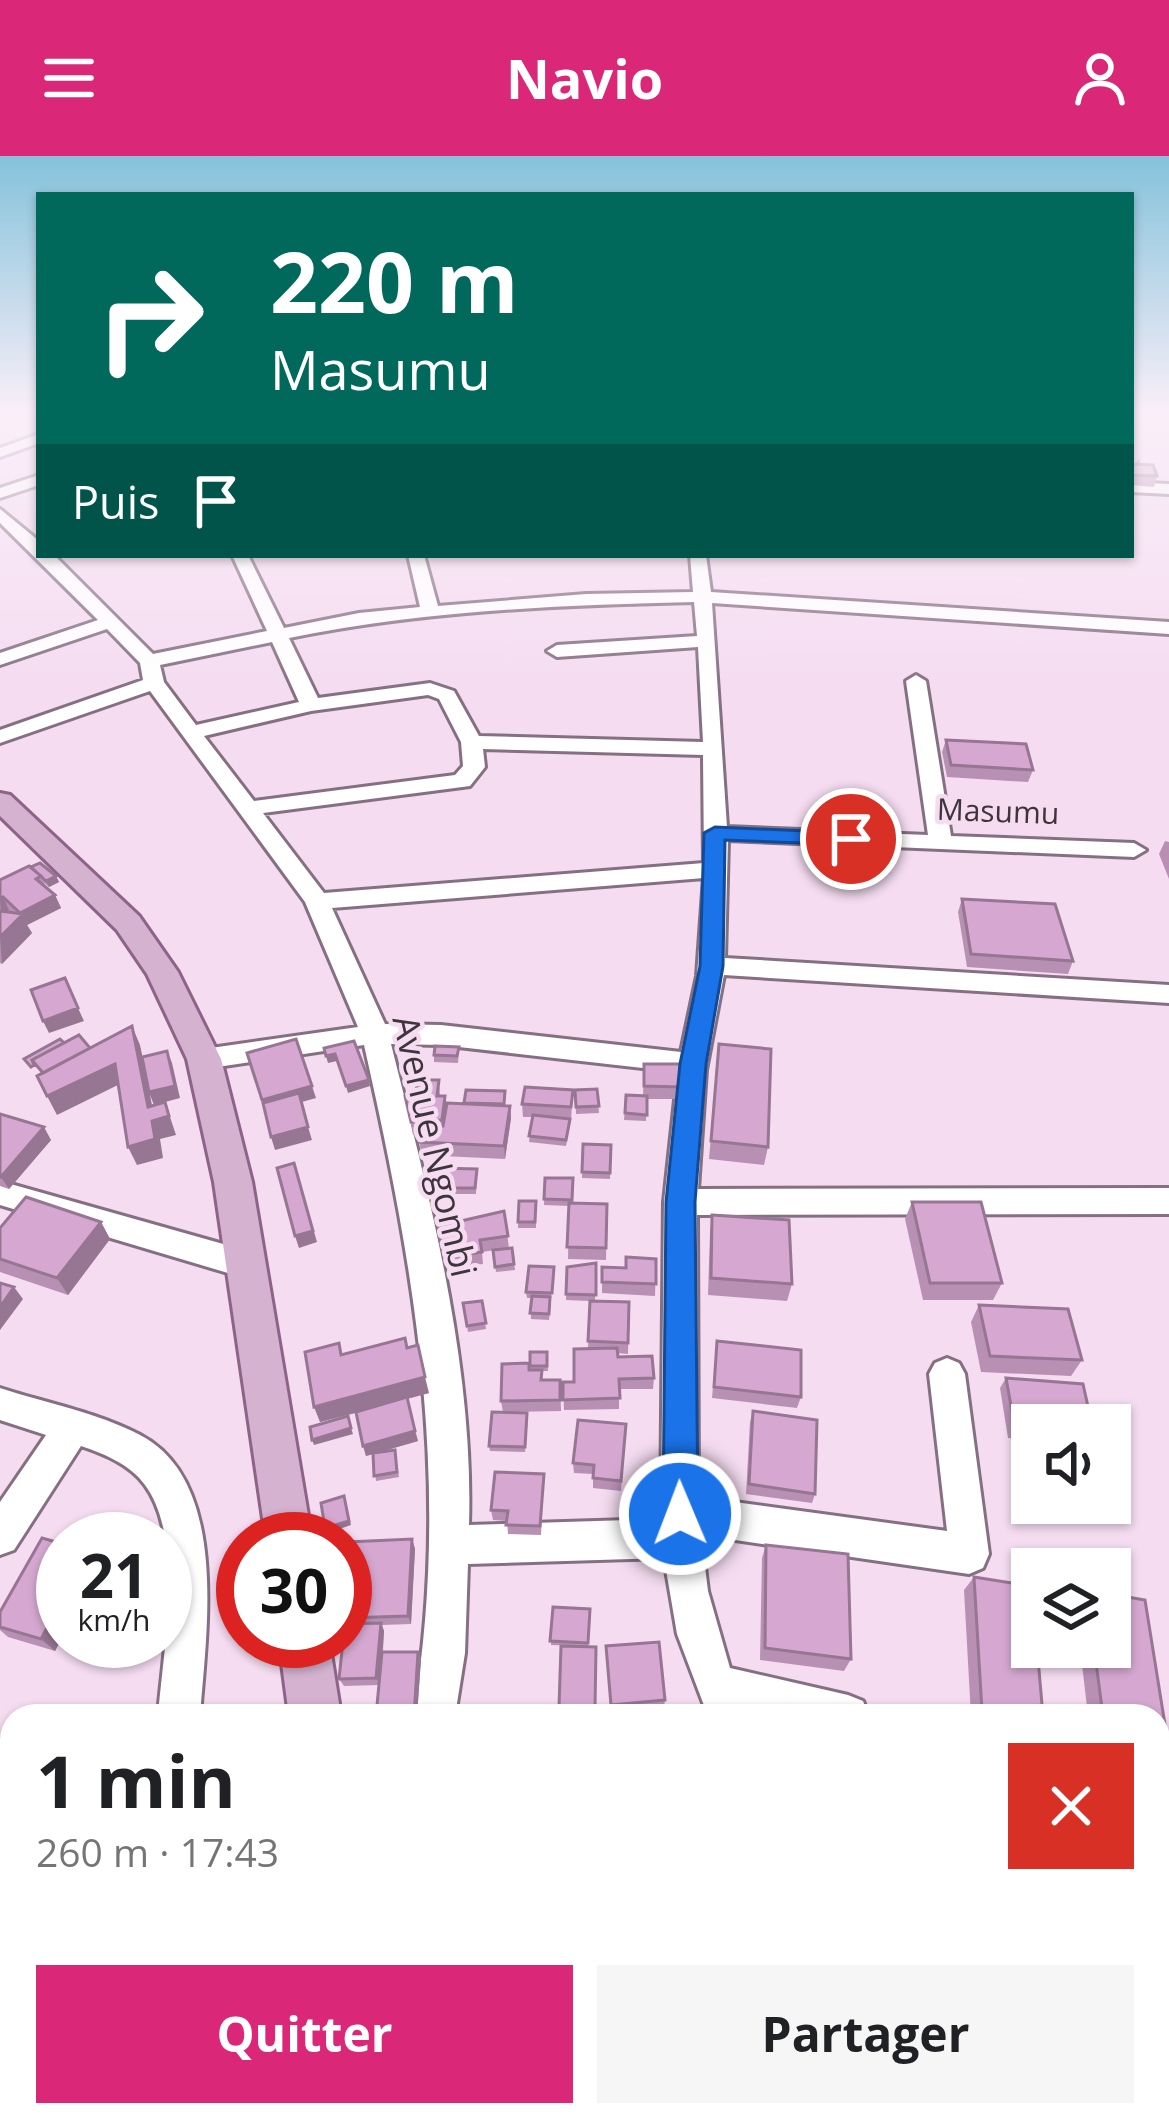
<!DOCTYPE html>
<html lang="fr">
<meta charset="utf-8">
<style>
body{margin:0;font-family:"Open Sans",sans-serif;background:#f6f6f6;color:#202124;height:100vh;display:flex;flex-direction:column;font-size:45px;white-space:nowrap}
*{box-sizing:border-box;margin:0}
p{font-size:39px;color:#757577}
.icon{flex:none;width:66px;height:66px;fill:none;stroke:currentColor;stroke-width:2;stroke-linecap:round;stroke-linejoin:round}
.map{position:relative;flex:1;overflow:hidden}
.sheet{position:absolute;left:0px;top:1548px;width:1170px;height:423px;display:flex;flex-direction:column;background:#fff;border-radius:36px 36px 0 0;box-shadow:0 3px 9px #0004}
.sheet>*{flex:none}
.hud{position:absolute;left:36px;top:36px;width:1098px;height:366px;border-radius:0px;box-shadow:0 3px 9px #0004;background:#00695c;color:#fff;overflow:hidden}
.controls{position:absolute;left:1011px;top:1248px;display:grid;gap:24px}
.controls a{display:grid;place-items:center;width:120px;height:120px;border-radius:0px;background:#fff;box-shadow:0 3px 9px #0004;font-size:60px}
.speed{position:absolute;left:36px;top:1356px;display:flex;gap:24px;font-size:60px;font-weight:700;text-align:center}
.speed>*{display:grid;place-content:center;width:156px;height:156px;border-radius:50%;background:#fff;box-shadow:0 3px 9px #0004;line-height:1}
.speed small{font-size:30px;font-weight:400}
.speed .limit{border:18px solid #d22;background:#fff;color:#111}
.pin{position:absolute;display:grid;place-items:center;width:102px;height:102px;color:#fff;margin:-51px;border:6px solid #fff;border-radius:50%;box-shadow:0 3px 12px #0007}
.me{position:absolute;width:132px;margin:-66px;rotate:359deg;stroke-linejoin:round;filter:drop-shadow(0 0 9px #0008)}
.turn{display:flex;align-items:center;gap:42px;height:252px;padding:0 36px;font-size:54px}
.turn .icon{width:156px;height:156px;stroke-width:2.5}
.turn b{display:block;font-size:84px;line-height:102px}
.then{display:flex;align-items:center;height:114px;padding:0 36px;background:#0003;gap:24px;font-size:45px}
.round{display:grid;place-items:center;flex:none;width:126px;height:126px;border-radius:0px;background:#f6f6f6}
.summary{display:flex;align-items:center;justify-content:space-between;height:204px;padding:0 36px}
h1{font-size:72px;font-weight:700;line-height:90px}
.action{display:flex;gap:24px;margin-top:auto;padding:24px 36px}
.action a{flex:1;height:138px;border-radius:0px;background:#db2777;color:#fff;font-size:48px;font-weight:700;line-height:138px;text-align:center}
.action a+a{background:#f6f6f6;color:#202124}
header{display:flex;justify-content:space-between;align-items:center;height:156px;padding:0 36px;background:#db2777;color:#fff;font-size:54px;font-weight:700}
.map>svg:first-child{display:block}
</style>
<header><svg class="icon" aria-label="menu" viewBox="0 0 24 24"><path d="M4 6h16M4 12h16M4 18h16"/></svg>Navio<svg class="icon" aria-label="person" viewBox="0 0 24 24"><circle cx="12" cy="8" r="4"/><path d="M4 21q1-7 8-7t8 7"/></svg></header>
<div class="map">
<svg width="1169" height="1970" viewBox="0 0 1169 1970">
<rect width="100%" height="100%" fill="#f5dcf1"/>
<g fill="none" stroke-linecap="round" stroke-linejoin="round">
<g stroke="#857082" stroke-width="6">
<path id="minor" d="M39,278V287L0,301V292Z
M39,319V329L0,342V332Z
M1131,326L1169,328V338L1131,336Z
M0,353L39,385V399H54L153,498L267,475L232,399H248L284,472L359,457L420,451L408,399H424L438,450L586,438L693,436L690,399H706L711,436L1169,466V478L712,447L727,671L928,679L906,525L916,519L926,525L951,680L1134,687L1146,694L1134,701L728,684L725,802L1169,829V847L724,819L706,914L698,1033L1169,1032V1058L697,1059L698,1341L947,1375L929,1218L935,1207L947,1202L959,1207L965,1218L989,1398L983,1412L969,1418L701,1379L708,1435L730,1512L848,1539L863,1545L869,1560H708L677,1478L664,1402L468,1408L465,1497L455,1560H413C452,1329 415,1114 364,889L204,913L190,903L204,893L358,871L305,746L150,535L0,587V574L143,524L140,507L107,473L0,509V497L98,464L0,367ZM694,446L697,480L557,489L547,495L557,501L698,491L703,586L479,580L454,535L430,527L318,542L289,482C421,455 559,449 694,446ZM272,486L299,546L196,569L164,526L160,509ZM428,539L439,543L461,586L463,610L455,619L254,645L204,580L311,555ZM483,593L703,599L704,707L324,737L263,657L470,630L485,611ZM704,722L697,820L681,896L441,869L385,868L332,752ZM391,888L441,889L678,916L664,1046L661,1363L469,1369C474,1208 430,1043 391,888Z
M0,1025L248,1095L260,1099L264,1109L260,1119L248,1123L0,1049Z
M0,1232C46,1247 96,1256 140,1279C230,1326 206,1477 200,1560H158C163,1496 185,1383 145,1329C130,1308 104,1298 81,1290L14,1394L0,1399V1346L46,1279L0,1264Z
M1158,1599L1169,1600V1644L1158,1643Z
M134,1959H186V1970H134Z
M940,1959H992L997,1970H945Z"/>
</g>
<g stroke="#8d6488" stroke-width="6">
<path id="major" d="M0,637L10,639L139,760L178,816L221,903L252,1026L312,1383H266L214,1026L187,903L147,818L117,774L0,660Z
M279,1485H329L341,1560H289Z
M342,1959H404L406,1970H344Z"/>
</g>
<path stroke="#9f8d9b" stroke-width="3" stroke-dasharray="3 3" stroke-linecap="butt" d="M1131,304L1142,306"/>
<use href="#minor" fill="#fff" fill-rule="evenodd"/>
<use href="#major" fill="#d4b2d0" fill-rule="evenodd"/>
</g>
<path fill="#b890b4" d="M1131,308L1157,320L1154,331L1131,329Z
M946,584L1033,614L1028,626L947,621L942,596Z
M1165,685L1169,686V723L1159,698Z
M56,720L59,726L49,731L44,727L46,732L55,739L61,752L27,769L32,777L2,808L0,807V724Z
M962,743L1073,805L1068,818L967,811L958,756Z
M719,888L768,991L764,1009L709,1003Z
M459,891L458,907L434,906V899Z
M644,908L680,931L679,943H647L646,965L624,964L626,939L643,940Z
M439,924L440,940H445L446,950H510L511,962L505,1003L422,999L419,986L421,978L413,979L405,940Z
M597,933L599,957L576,958L575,934Z
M573,934L571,964L566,990L529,986L532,961H523L522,948Z
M0,958L51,984L9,1033L0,1030Z
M583,988L611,989L610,1023L582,1022Z
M477,1013L476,1038H435L434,1032Z
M545,1022H573L572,1047L607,1048L606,1104L568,1103L569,1050L544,1049Z
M519,1045H536V1072H518Z
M912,1046L1002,1127L993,1144H923L905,1063Z
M504,1055L509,1092L482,1096L483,1108L456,1111L453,1095L442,1097L439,1070Z
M712,1059L792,1128L787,1145L708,1139L710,1076Z
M101,1066L110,1083L68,1139L0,1116V1072Z
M512,1092L515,1114L496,1116L493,1094Z
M656,1103L655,1140L602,1137V1111L626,1112Z
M596,1107L595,1145L629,1146L628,1198L617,1197L618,1201L654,1222L653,1233H619V1253L564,1254L563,1226H574L588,1193L590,1145L566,1144L567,1111Z
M554,1111L549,1164L531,1163V1142H527L526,1136Z
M482,1145L486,1173L468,1176L463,1147Z
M979,1149L1082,1204L1071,1220L981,1216L971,1166Z
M717,1185L801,1241L797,1252L712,1242Z
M339,1187L343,1199L407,1192L429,1237L407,1243L418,1285L380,1296L395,1294L399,1321L376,1325L373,1298L366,1300L356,1257L320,1266Z
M547,1196L548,1215H542V1224H560L561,1255L503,1256L501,1245L529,1207L530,1214V1210Z
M1006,1222L1032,1269V1284L1008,1282L1000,1232Z
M753,1255L815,1338L812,1347L746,1338L750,1266Z
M528,1262L525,1296L490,1295L489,1290Z
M626,1268L621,1335L593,1332V1318L574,1317L573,1307Z
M544,1318L541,1379L508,1378L507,1365L493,1364L491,1354Z
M412,1383L415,1393L411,1468L382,1469L384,1475L383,1496H418L421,1503L417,1560H376L379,1529L344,1530L339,1523L345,1485V1419Z
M63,1388V1480L55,1495L8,1481L0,1474V1456Z
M766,1389L851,1503L844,1515L760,1504L762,1402Z
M974,1421L1043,1560H971L964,1434Z
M1110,1438L1145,1444L1167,1581L1158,1587V1560H1088L1080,1491H1110Z
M553,1451L590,1453L588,1491H596L595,1559L559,1558V1551L583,1490L551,1489Z
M606,1490L665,1544L664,1551L611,1556Z"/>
<path fill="#967692" d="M56,720L59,726L49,731L46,725Z
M55,739L61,752L27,769L32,777L2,808L0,781L20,757Z
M3,741L9,754L1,758L0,743Z
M78,852L84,865L49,877L43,865Z
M132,870L140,889L150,936L167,895L172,907L180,942L154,949L150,939L155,964L165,946L176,979L160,983L163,1002L137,1009L128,991L148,951Z
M335,898L337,905L328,907L326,900Z
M115,908L124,926L57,959L47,940Z
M369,924L370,930L348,937L346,930Z
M312,930L316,942L266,956L262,944Z
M510,950L511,962L505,1003L504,990Z
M44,971L51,984L9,1033L1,1021Z
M308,971L312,984L275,994L271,981Z
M294,1007L317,1086L299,1092L295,1080Z
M101,1066L110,1083L68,1139L57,1122Z
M14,1131L23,1143L0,1174V1151Z
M425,1221L429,1237L320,1266L314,1251Z
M351,1272L353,1278L314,1289L312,1284Z
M415,1275L418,1285L366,1300L363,1290Z
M344,1340L351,1369L328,1377L325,1372Z
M412,1383L415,1393L411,1468L408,1460Z
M58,1451L63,1455V1480L55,1495L41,1483Z
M381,1467L384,1475L380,1529L376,1522Z
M418,1496L421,1503L417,1560H414Z"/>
<path fill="#d6a8d1" stroke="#967692" stroke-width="3" d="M1131,308L1153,309L1157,320L1131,319Z
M946,584L1026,588L1033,614L951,609Z
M40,707L56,720L46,725L31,711Z
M29,710L41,720L36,723L55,739L20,757L3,741L0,743V724Z
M962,743L1055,748L1073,805L971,798Z
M0,755L23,758L0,781Z
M65,822L78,852L43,865L31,834Z
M132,870L148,951L165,946L169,960L152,965L155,983L128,991L115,908L47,940L37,920Z
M79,879L90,892L43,917L32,904Z
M60,883L64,887L32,904L34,909L31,911L24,903Z
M296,883L312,930L262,944L247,897Z
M354,885L369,924L346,930L335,898L326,900L324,892Z
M719,888L771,893L768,991L711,985Z
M435,890L459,891L457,900L434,899Z
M167,895L175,930L149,936L142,901Z
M644,908H680V931L644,930Z
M418,924H439L437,940H445L442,964L411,966L405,940L416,935Z
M525,931L573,934L571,951L522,948Z
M597,933L599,950L576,951L575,934Z
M466,934L505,935L504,948L464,947Z
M299,937L308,971L271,981L263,947Z
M626,939L647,940V959L625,957Z
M447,947L510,950L504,990L419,986L423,969L443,970Z
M0,958L44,971L1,1021L0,1020Z
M533,959L570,963L566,984L529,980Z
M583,988L611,989L610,1017L582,1016Z
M294,1007L313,1075L295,1080L277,1012Z
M436,1012L477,1013L475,1032H434Z
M545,1022H573L572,1044L544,1043Z
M26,1041L101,1066L57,1122L0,1103V1072Z
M519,1045H536L535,1066H518Z
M912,1046H981L1002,1127H930Z
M569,1047L607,1048L606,1092L567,1091Z
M504,1055L508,1080L480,1084L482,1096L454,1100L452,1084L440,1085L439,1070Z
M712,1059L789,1064L792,1128L711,1122Z
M512,1092L514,1108L495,1111L493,1094Z
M626,1101L656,1103V1128L602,1126V1111L626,1112Z
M596,1107V1139L566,1138L567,1111Z
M529,1110L554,1111L552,1137L526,1136Z
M0,1127L14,1131L0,1151Z
M532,1140L550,1141L549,1158L530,1157Z
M482,1145L486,1167L467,1170L463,1147Z
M590,1145L629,1146L628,1187L588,1185Z
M979,1149L1068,1153L1082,1204L990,1200Z
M405,1182L407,1192L418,1189L425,1221L314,1251L305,1196L339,1187L341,1199Z
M717,1185L801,1194V1241L714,1231Z
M617,1192L618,1201L652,1200L654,1222L619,1223L620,1242L563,1244V1226H574V1193Z
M530,1196H547V1210H530Z
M529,1207V1214H542L541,1224H560V1244L501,1245L502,1208Z
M1006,1222L1083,1228L1092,1269H1032V1273L1015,1272Z
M407,1241L415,1275L363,1290L356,1256Z
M753,1255L817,1264L815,1338L749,1328Z
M492,1256L527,1257L525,1291L489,1290Z
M348,1260L351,1272L312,1284L310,1271Z
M578,1264L626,1268L621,1325L593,1322L594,1309L573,1307Z
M395,1294L397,1316L374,1320L373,1297Z
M495,1316L544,1318L540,1370L506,1369L508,1355L491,1354Z
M344,1340L349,1365L325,1372L321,1347Z
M42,1382L63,1388V1452L58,1451L41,1483L0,1471V1456Z
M412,1383L408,1460L345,1462V1419L348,1386Z
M766,1389L848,1398L851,1503L765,1492Z
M974,1421L1031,1430L1032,1491H1037L1043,1560H1011L982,1555Z
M1110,1438L1145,1444L1167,1581L1158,1580V1560H1103L1094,1491H1110Z
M553,1451L590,1453L588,1487L550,1485Z
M381,1467L376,1522L339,1523L343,1485H345V1468Z
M659,1486L665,1544L611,1549L606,1490Z
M561,1490L596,1491L595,1553L559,1551Z
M382,1496H418L414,1560H376Z
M570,1959H681L680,1970H569Z"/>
<linearGradient id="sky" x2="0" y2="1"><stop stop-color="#84c2db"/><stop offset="0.48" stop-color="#faeff9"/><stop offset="1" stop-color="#faeff9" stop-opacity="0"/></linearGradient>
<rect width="1169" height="534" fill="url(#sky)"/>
<path fill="#1a73e8" stroke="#114b97" stroke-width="3" d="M715,671L851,677L861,683L851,689L725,684L723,810L706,908L695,1046L698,1358L692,1370L680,1375L668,1370L663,1358L666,1046L680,908L700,810L704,677Z"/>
<g text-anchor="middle" stroke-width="9" stroke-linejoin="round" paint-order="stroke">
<g font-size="30" fill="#3e343c" stroke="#f5dcf1">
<text transform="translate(998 656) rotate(2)" y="10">Masumu</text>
</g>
<g font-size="36" fill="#3e343c" stroke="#f5dcf1">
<text transform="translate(435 990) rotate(77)" y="13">Avenue Ngombi</text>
</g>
</g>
</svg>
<div class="controls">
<a><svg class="icon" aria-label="sound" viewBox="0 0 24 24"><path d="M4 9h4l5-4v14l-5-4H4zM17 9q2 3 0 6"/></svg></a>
<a><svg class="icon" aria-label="layers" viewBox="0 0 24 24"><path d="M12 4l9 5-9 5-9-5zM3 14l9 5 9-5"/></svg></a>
</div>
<div class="speed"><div>21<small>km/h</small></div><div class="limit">30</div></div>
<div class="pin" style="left:851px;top:683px;background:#d93025"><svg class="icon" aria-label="arrive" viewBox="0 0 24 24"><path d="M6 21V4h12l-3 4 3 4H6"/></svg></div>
<svg class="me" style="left:680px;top:1358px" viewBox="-20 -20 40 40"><circle r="17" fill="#1a73e8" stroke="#fff" stroke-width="3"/><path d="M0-11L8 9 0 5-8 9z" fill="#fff"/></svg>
<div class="hud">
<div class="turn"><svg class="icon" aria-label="right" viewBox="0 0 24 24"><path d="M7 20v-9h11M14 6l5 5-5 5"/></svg><div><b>220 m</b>Masumu</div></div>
<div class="then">Puis<svg class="icon" aria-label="arrive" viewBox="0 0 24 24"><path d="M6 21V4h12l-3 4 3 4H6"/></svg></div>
</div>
<section class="sheet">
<div class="summary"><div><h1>1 min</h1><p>260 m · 17:43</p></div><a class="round" style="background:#d93025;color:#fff"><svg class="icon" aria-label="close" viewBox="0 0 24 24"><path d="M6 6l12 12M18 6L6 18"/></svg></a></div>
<div class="action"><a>Quitter</a><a>Partager</a></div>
</section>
</div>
